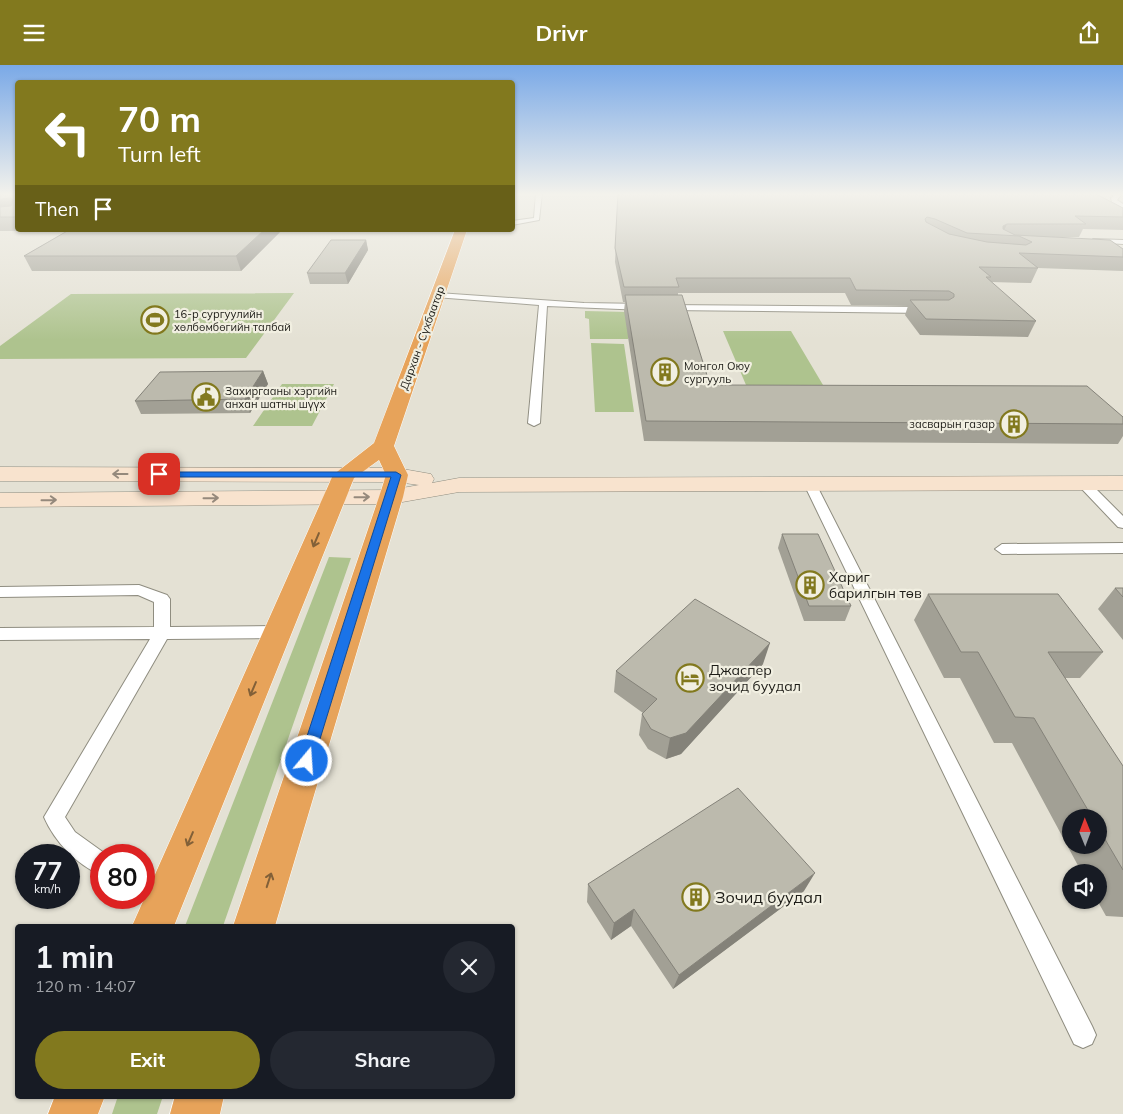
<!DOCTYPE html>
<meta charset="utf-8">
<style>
body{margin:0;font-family:Mulish,sans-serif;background:#242831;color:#f1f3f6;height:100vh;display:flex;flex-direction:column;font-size:19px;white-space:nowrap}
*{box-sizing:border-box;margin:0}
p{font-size:16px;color:#9ea1a6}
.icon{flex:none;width:28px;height:28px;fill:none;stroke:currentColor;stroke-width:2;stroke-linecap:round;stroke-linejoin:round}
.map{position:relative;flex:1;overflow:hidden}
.side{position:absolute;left:15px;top:859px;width:500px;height:175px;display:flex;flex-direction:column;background:#171b24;border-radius:5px;box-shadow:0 1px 4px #0004}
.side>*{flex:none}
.banner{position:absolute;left:15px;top:15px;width:500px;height:152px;border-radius:5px;box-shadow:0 1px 4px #0004;background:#82791e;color:#fff;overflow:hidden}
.needle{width:32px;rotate:359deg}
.controls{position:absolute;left:1062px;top:744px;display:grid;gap:10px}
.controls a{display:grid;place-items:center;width:45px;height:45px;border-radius:50%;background:#171b24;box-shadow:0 1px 4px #0004;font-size:25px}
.speed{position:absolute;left:15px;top:779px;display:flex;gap:10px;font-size:25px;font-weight:700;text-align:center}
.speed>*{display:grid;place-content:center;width:65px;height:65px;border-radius:50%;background:#171b24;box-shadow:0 1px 4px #0004;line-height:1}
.speed small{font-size:12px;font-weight:400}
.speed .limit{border:8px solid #d22;background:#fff;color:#111}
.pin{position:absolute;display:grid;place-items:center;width:42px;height:42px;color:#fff;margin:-21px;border-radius:10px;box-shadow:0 2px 8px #0006}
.me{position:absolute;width:55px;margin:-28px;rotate:18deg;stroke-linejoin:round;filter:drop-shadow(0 0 4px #0008)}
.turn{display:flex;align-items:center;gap:18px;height:105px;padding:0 20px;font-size:22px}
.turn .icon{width:65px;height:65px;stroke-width:2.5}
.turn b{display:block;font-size:35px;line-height:42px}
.then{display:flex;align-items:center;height:48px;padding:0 20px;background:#0003;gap:10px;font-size:19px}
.round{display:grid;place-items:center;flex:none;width:52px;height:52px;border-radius:26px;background:#242831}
.headline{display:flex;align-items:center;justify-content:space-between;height:85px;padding:0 20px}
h1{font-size:30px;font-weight:700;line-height:38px}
.primary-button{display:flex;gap:10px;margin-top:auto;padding:10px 20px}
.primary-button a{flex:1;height:58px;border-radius:30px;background:#82791e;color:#fff;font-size:20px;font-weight:700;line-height:58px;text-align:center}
.primary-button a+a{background:#242831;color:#f1f3f6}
header{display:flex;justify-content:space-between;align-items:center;height:65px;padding:0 20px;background:#82791e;color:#fff;font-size:22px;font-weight:700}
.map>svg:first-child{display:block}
</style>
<header><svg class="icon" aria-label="menu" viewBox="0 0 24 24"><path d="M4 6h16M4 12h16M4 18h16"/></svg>Drivr<svg class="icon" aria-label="share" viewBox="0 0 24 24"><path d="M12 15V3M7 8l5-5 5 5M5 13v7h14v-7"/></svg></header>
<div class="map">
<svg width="1123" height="1049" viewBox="0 0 1123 1049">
<rect width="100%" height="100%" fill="#e4e1d4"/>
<path fill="#aec38e" d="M294,228L246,293L0,294V281L71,229Z
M585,246L628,247V274H590L589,254L585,253Z
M723,266H791L823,320H746Z
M591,278L624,279L634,347H595Z
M282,319H334L312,361H253Z
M329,492L351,493L223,861H185Z
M118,1031H163L157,1049H112Z"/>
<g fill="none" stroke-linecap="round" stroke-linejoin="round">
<g stroke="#8f8d80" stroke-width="2">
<path id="lane" d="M536,128H542L539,155L512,160V156L534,153Z
M1110,128L1121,130L1117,135L1123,139V143L1112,137L1111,133L1114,131Z
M1093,174L1123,175V179L1091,177Z
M438,228L584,238L644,239L648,242L644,245L547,241L540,358L534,361L528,358L539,240L435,232L434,230Z
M664,240L926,242L930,245L926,248L667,245L664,244Z
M1083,414L1087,415L1123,451V463L1118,462L1079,421L1077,418L1079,415Z
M810,415L816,419L1092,961L1096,970L1092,979L1083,983L1074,979L804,419Z
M1123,478V488L1002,489L995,484L1002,479Z
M139,520L167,530L170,534V562L277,561L283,563L285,567L283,571L277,573L167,574L65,752L75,767L107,790H101V810C76,799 55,777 44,752L150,574L0,575V563L154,562V537L138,530L0,532V522Z"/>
</g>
<g stroke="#8f8d80" stroke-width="1">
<path id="secondary" d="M0,402L397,403L431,409L434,414L432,418L459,413L1123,411V425L459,427L391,439L0,442V428L391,425L419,420L397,417L0,416Z"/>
</g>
<g stroke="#fff" stroke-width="1">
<path id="highway" d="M455,165H467L394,381L408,410L403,432L275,861H233L379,432L386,410L379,395L354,413L174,861H132L333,410L374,378Z
M55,1031H105L98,1049H48Z
M175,1031H224L220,1049H170Z"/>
</g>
<use href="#lane" fill="#fff" fill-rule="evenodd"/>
<use href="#secondary" fill="#f8e3ce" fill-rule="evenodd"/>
<use href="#highway" fill="#e7a35a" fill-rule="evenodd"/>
</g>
<path fill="#a2a095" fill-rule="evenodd" d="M0,128H18V165H282L241,206H32L24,191L67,166H0Z
M618,128L1123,143V165L1083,164L1079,172H1046L1123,184V206L1038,203L1031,218L991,217L1036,256L1028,272L920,270L905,250L908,241L851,240L845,228H678V230L710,320L1123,352V371L1118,379L644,376L624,246L625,237H623L615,197Z
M366,175L368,185L348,219H310L307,208Z
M263,306L268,319L250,348L141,349L135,336Z
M782,469L851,541L845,556H804L778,483Z
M1115,523H1123V575L1098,544Z
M928,529L1103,587L1080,613H1065L1123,701V852L1106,851L1097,835H1099V808H1082L1012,678H994L960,613H944L914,555ZM1071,752H1099V780H1071Z
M763,599L681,689L666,694L648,684L639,670L642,649L643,648L614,627L616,606Z
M588,819L804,826L673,924L631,861L611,875L587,837Z"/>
<path fill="#848279" d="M11,133L18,146L0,148V134Z
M1007,159L1002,170L1003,161Z
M264,165H282L241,206L236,191Z
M366,175L368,185L348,219L345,208Z
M263,306L268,319L250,348L245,334Z
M770,578L763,599L681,689L666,694L670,673Z
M815,808L804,826L673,924L679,910Z
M634,844L631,861L611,875L614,858Z"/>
<path fill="#bcbaad" stroke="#848279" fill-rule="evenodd" d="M0,128H18V152H0V142L11,141L13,135L11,133L0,134Z
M618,128H1094L1123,143V152L1075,151L1086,159H1007L1003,161V164L1015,170L1110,175L1123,184V192L1019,188L1038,203L979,202L991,212H986L1036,256L926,254L910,235H949L954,232V229L949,226L856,225L850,213H676L679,222H624L615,183ZM927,152L935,154L967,168L1019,171L1032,177L1026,180L987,177L949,169L926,157L925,154Z
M69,165H264L236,191H24Z
M331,175H366L345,208H307Z
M625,230H682L710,320L1087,321L1123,352V359L646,356Z
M263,306L245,334L135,336L160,307Z
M782,469H818L851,541H809Z
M1115,523H1123V532Z
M928,529H1058L1103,587H1048L1123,701V805L1099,764V752H1092L1034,653L1015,652L978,587H961Z
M695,534L770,578L686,668L670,673L651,664L642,649L657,634L616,606Z
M738,723L815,808L679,910L634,844L614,858L588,819Z"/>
<defs><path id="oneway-shaft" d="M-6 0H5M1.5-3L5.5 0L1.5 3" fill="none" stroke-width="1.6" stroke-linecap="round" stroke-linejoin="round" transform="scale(1.25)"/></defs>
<g stroke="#95897c">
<use href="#oneway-shaft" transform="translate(120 409) rotate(-180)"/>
<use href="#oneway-shaft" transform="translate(362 432) rotate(-1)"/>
<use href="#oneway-shaft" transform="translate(211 433) rotate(-1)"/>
<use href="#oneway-shaft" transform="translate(49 435) rotate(-1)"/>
</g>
<g stroke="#826038">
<use href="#oneway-shaft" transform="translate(316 475) rotate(113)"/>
<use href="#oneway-shaft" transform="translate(253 624) rotate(113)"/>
<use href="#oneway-shaft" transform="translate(190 774) rotate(113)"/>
<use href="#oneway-shaft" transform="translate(269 815) rotate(-72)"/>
</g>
<linearGradient id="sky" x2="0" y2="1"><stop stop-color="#7aa9e7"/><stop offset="0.47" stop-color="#f3f2ec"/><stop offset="1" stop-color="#f3f2ec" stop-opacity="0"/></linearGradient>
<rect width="1123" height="275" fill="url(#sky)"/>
<path fill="#1a73e8" stroke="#114b97" d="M155,407H396L401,410L312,700L307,702L302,700L299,696L391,412H159L155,411Z"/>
<defs>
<g id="stadium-ring" transform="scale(1.4375)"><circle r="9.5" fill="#f1efe1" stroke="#82791e" stroke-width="1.5"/><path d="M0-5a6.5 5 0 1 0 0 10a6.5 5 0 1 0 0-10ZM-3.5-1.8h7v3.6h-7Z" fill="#82791e"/></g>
<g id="building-ring" transform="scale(1.4375)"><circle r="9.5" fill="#f1efe1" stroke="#82791e" stroke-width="1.5"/><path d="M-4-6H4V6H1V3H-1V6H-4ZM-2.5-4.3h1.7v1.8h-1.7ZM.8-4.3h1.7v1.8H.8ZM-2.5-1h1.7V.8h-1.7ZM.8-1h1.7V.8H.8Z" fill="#82791e"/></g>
<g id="civic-ring" transform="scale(1.4375)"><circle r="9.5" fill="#f1efe1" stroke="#82791e" stroke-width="1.5"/><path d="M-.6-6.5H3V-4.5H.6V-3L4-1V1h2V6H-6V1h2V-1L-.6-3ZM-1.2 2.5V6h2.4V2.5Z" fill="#82791e"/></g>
<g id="hotel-ring" transform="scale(1.4375)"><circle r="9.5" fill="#f1efe1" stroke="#82791e" stroke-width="1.5"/><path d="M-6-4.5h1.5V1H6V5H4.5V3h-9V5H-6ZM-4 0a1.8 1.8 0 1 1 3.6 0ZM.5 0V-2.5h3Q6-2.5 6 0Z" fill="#82791e"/></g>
</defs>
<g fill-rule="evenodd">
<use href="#stadium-ring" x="155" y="255"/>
<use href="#building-ring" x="665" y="307"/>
<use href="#civic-ring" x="206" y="332"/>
<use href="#building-ring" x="1014" y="359"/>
<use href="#building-ring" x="810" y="520"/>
<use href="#hotel-ring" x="690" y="613"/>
<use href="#building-ring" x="696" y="832"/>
</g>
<g text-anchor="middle" stroke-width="4.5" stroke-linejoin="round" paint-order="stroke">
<g font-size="11" fill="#1d1c17" stroke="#f1efe1" text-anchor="start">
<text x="174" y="253">16-р сургуулийн<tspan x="174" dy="13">хөлбөмбөгийн талбай</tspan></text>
<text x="684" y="305">Монгол Оюу<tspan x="684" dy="13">сургууль</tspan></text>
<text x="225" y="330">Захиргааны хэргийн<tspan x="225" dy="13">анхан шатны шүүх</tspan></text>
<text x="995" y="363" text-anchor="end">засварын газар</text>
</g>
<g font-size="11" fill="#1d1c17" stroke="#f1efe1">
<text transform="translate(422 273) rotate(-70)" y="4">Дархан - Сүхбаатар</text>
</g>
<g font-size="14" fill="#1d1c17" stroke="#f1efe1" text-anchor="start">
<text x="829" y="517">Хариг<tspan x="829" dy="16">барилгын төв</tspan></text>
<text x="709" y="610">Джаспер<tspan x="709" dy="16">зочид буудал</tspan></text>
</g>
<g font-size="16" fill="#1d1c17" stroke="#f1efe1" text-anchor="start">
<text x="715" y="838">Зочид буудал</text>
</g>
</g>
</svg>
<div class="controls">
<a><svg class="needle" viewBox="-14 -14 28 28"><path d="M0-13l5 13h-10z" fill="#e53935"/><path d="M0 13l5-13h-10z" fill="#9ea1a6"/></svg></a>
<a><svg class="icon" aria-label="sound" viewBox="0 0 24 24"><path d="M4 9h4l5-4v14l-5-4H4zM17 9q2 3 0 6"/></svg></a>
</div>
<div class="speed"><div>77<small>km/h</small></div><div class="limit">80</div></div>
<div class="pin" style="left:159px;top:409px;background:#d93025"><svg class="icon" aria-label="arrive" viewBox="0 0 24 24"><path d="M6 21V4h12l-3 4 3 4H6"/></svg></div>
<svg class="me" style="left:307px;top:696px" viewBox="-20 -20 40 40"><circle r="17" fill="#1a73e8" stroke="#fff" stroke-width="3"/><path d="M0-11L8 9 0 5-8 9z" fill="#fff"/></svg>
<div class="banner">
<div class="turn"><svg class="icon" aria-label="left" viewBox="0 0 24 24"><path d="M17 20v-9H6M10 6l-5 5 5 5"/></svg><div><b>70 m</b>Turn left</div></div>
<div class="then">Then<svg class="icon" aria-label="arrive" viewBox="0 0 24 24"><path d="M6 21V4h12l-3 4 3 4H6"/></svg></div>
</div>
<section class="side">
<div class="headline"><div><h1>1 min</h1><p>120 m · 14:07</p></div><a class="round"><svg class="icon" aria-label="close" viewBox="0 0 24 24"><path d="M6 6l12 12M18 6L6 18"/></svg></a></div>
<div class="primary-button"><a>Exit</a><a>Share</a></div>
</section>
</div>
